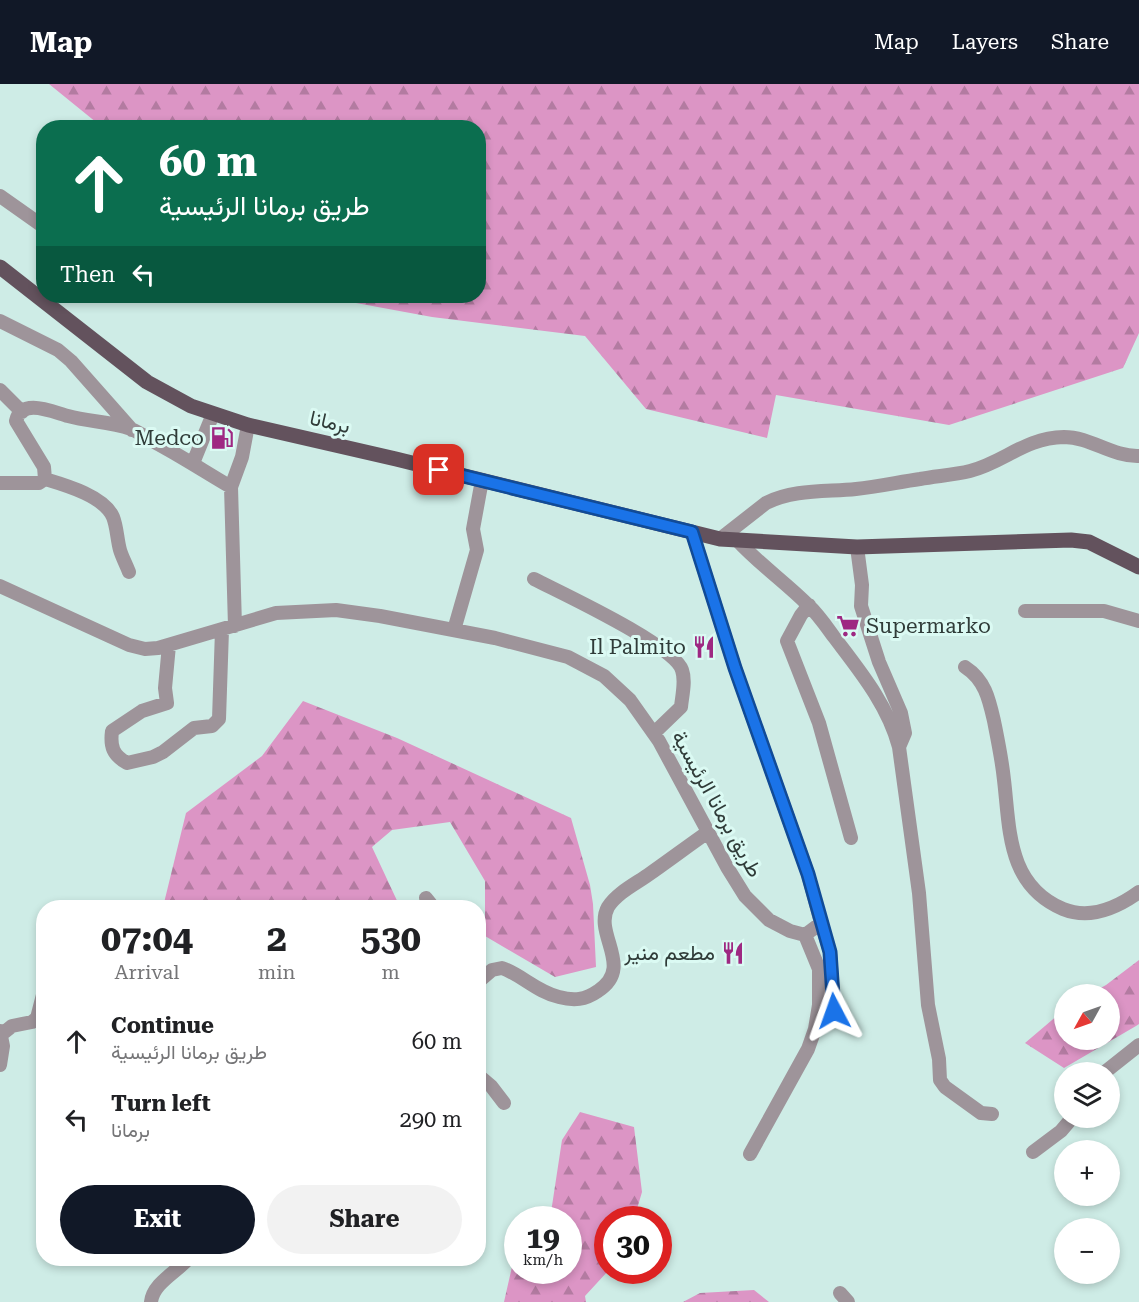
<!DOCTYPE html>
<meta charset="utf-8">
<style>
body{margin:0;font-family:"Roboto Serif",Vazirmatn,serif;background:#f2f2f2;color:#202124;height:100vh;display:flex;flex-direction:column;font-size:22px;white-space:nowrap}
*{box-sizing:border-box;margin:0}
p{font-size:20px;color:#757577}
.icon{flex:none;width:33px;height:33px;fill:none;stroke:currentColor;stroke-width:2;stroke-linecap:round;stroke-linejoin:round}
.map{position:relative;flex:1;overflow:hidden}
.side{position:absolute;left:36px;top:816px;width:450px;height:366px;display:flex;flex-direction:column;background:#fff;border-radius:24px;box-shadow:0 3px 9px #0003}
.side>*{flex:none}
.guide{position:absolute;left:36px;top:36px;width:450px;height:183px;border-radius:24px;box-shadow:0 3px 9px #0003;background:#0b6e4f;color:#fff;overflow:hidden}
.needle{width:39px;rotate:230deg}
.buttons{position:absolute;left:1054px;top:900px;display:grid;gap:12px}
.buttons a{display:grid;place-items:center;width:66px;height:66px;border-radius:50%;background:#fff;box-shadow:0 3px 9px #0003;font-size:30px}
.speed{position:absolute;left:504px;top:1122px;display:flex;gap:12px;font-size:30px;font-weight:700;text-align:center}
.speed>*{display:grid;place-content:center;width:78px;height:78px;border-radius:50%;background:#fff;box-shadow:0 3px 9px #0003;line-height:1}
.speed small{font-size:15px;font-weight:400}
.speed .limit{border:9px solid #d22;background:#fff;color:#111}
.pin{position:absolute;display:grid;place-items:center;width:51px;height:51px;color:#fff;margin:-26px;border-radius:12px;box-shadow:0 3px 9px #0006}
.me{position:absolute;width:66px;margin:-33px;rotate:356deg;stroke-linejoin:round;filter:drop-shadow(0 0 4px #0008)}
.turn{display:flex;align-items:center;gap:21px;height:126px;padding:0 24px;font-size:27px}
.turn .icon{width:78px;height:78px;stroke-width:2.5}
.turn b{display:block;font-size:42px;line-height:51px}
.then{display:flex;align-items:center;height:57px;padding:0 24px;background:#0003;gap:12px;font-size:22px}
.eta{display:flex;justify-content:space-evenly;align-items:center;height:102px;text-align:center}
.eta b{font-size:36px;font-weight:700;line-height:42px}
.action{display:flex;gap:12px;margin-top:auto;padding:12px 24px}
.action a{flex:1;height:69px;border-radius:36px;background:#111827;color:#fff;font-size:24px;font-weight:700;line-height:69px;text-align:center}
.action a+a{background:#f2f2f2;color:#202124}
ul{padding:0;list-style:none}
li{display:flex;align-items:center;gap:18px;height:78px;padding:0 24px}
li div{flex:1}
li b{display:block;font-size:22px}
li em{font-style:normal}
header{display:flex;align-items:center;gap:36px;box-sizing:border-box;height:84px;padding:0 30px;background:#111827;color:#fff}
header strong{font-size:28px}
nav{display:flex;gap:33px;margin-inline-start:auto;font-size:21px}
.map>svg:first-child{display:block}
</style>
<header>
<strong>Map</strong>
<nav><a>Map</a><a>Layers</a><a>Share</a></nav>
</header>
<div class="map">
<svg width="1139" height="1218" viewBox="0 0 1139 1218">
<defs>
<pattern id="forest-firs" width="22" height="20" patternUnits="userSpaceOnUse" patternTransform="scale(1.5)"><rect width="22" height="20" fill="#dc95c5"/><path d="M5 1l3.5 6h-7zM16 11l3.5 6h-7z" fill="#b37ba1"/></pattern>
</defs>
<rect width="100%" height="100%" fill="#ceece6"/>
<path fill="url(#forest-firs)" d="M49,0H1139V249L1123,284L949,341L776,311L767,354L646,325L585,252L432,233L318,212H478V44L102,43Z
M303,617L397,654L571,734L590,801L593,820L596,883L555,893L485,852V797L450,738L392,746L372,763L400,823H163L186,729L262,672Z
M1139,876V940L1136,942L1064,984L1025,959L1065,925V956H1110V910H1090L1106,901Z
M580,1028L634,1043L642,1108L634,1135L608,1136V1187L585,1212L586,1218H504L514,1174L517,1170L518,1186H568V1136L550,1135L562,1056Z
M754,1206L769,1218H683L700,1209Z"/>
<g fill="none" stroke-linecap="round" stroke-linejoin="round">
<path stroke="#9e949a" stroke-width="14" d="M0,112L44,143
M0,237L58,266L71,277L132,346
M0,306L22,328
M193,379L213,330
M45,395C65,401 104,412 113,433C117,443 117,455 120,466C122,473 126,480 129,488
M0,399H39L45,395L44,383L16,337C21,313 53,328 68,332C89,338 110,337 131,345C141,349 150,356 160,361C184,374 207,389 231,403
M720,455L766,419C794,405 826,408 856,405C877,403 899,398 920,395C936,392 954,391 970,387C1005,378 1024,354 1064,353C1091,353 1112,373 1139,372
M737,456C759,480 785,498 808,521C818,530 826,542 834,553C859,586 888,621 899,663L919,809L928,921L939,975L940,996L945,1003L981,1029L992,1030
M857,463L862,501L861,522L879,578L901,629L905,649L899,663
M534,495C561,509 674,561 682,586C686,597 682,612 681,623L654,649
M0,502L129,561L145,565L158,564L276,529L336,526L380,532L495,554L568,573L604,592L630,616L659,657L727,783L745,812L769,836L790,847L805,851L821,839L808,790L735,584L692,448
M809,521L801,531L787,557L819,639L851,754
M1025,527H1104L1139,537
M235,542L231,403L242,373L248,341
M454,546L477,466L473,445L482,396
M169,561L165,604L167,619L142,627L112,647C110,663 113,671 127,679L153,673L163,668L194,644L212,642L219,635L222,546
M965,583C985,596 989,615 994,637C998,657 1002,676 1004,696C1010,746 1007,801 1063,825C1090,836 1117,824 1139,808
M426,814L434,824
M821,839L830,868L834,927
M478,898L492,886L502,884C522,891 537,908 559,913C574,917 585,916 598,907C635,883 593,850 608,823C617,809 635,800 648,791C668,777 688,762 708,748
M0,947L3,962L0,981
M2,950L12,942L32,938L37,934L44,907
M1105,988L1139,961
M478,991L491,1002L504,1019
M1033,1068L1061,1047L1072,1034
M750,1070L808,965L815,945L819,921V885L805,851
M840,1209L848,1218
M151,1218C153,1199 177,1188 189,1174"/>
<path stroke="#63525d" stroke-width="15" d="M0,183L147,298L191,322L248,341L396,375L720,455L857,463L1071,456L1089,458L1139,483"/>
</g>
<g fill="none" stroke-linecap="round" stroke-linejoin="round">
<g stroke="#114b97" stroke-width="15">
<path id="route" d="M439,386L692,448L735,584L808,790L830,868L834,927"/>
</g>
<use href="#route" stroke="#1a73e8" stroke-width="10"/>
</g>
<defs>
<g id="fuel-bare" transform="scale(1.8)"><path d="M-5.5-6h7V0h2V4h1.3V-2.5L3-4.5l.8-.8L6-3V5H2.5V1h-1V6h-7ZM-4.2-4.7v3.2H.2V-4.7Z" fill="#9e2882" stroke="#dbfaf3" stroke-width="2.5" paint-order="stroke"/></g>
<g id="supermarket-bare" transform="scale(1.8)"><path d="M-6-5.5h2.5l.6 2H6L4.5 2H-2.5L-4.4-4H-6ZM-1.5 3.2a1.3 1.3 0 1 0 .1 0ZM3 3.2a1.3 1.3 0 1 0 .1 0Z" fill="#9e2882" stroke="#dbfaf3" stroke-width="2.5" paint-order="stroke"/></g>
<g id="restaurant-bare" transform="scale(1.8)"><path d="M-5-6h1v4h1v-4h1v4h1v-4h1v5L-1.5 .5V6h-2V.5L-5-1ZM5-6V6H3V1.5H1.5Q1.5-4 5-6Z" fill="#9e2882" stroke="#dbfaf3" stroke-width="2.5" paint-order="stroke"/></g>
</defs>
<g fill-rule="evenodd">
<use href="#fuel-bare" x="222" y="354"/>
<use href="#supermarket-bare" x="848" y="542"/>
<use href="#restaurant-bare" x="704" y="563"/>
<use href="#restaurant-bare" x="733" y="869"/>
</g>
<g text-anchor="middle" stroke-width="6" stroke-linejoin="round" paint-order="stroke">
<g font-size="21" fill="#303c39" stroke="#dbfaf3">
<text transform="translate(330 338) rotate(13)" y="7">برمانا</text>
<text transform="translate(717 720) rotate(61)" y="7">طريق برمانا الرئيسية</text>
</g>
<g font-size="21" fill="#303c39" stroke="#dbfaf3" text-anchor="end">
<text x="204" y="361">Medco</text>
<text x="866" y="549" text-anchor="start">Supermarko</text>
<text x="686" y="570">Il Palmito</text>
<text x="715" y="876">مطعم منير</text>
</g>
</g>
</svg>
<div class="buttons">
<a><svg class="needle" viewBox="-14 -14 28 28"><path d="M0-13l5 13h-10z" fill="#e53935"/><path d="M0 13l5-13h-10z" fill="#757577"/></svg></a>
<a><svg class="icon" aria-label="layers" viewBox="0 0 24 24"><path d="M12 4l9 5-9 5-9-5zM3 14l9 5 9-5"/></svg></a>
<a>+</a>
<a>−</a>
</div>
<div class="speed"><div>19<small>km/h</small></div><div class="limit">30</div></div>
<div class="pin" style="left:439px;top:386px;background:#d93025"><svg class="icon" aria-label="arrive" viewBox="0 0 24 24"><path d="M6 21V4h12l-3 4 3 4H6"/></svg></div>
<svg class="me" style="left:834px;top:927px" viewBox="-20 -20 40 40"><path d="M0-17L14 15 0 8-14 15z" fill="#1a73e8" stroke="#fff" stroke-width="4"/></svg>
<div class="guide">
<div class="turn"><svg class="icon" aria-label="ahead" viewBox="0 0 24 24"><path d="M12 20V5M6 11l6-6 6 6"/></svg><div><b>60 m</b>طريق برمانا الرئيسية</div></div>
<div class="then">Then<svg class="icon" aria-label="left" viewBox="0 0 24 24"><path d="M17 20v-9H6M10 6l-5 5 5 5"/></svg></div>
</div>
<section class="side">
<div class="eta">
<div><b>07:04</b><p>Arrival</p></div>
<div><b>2</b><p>min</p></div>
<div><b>530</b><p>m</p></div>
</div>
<ul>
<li><svg class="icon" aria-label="ahead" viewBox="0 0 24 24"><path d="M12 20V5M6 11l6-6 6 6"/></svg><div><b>Continue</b><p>طريق برمانا الرئيسية</p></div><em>60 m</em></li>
<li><svg class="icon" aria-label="left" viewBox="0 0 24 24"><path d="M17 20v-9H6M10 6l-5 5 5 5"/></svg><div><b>Turn left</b><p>برمانا</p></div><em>290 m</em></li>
</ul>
<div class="action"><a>Exit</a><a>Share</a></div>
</section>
</div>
